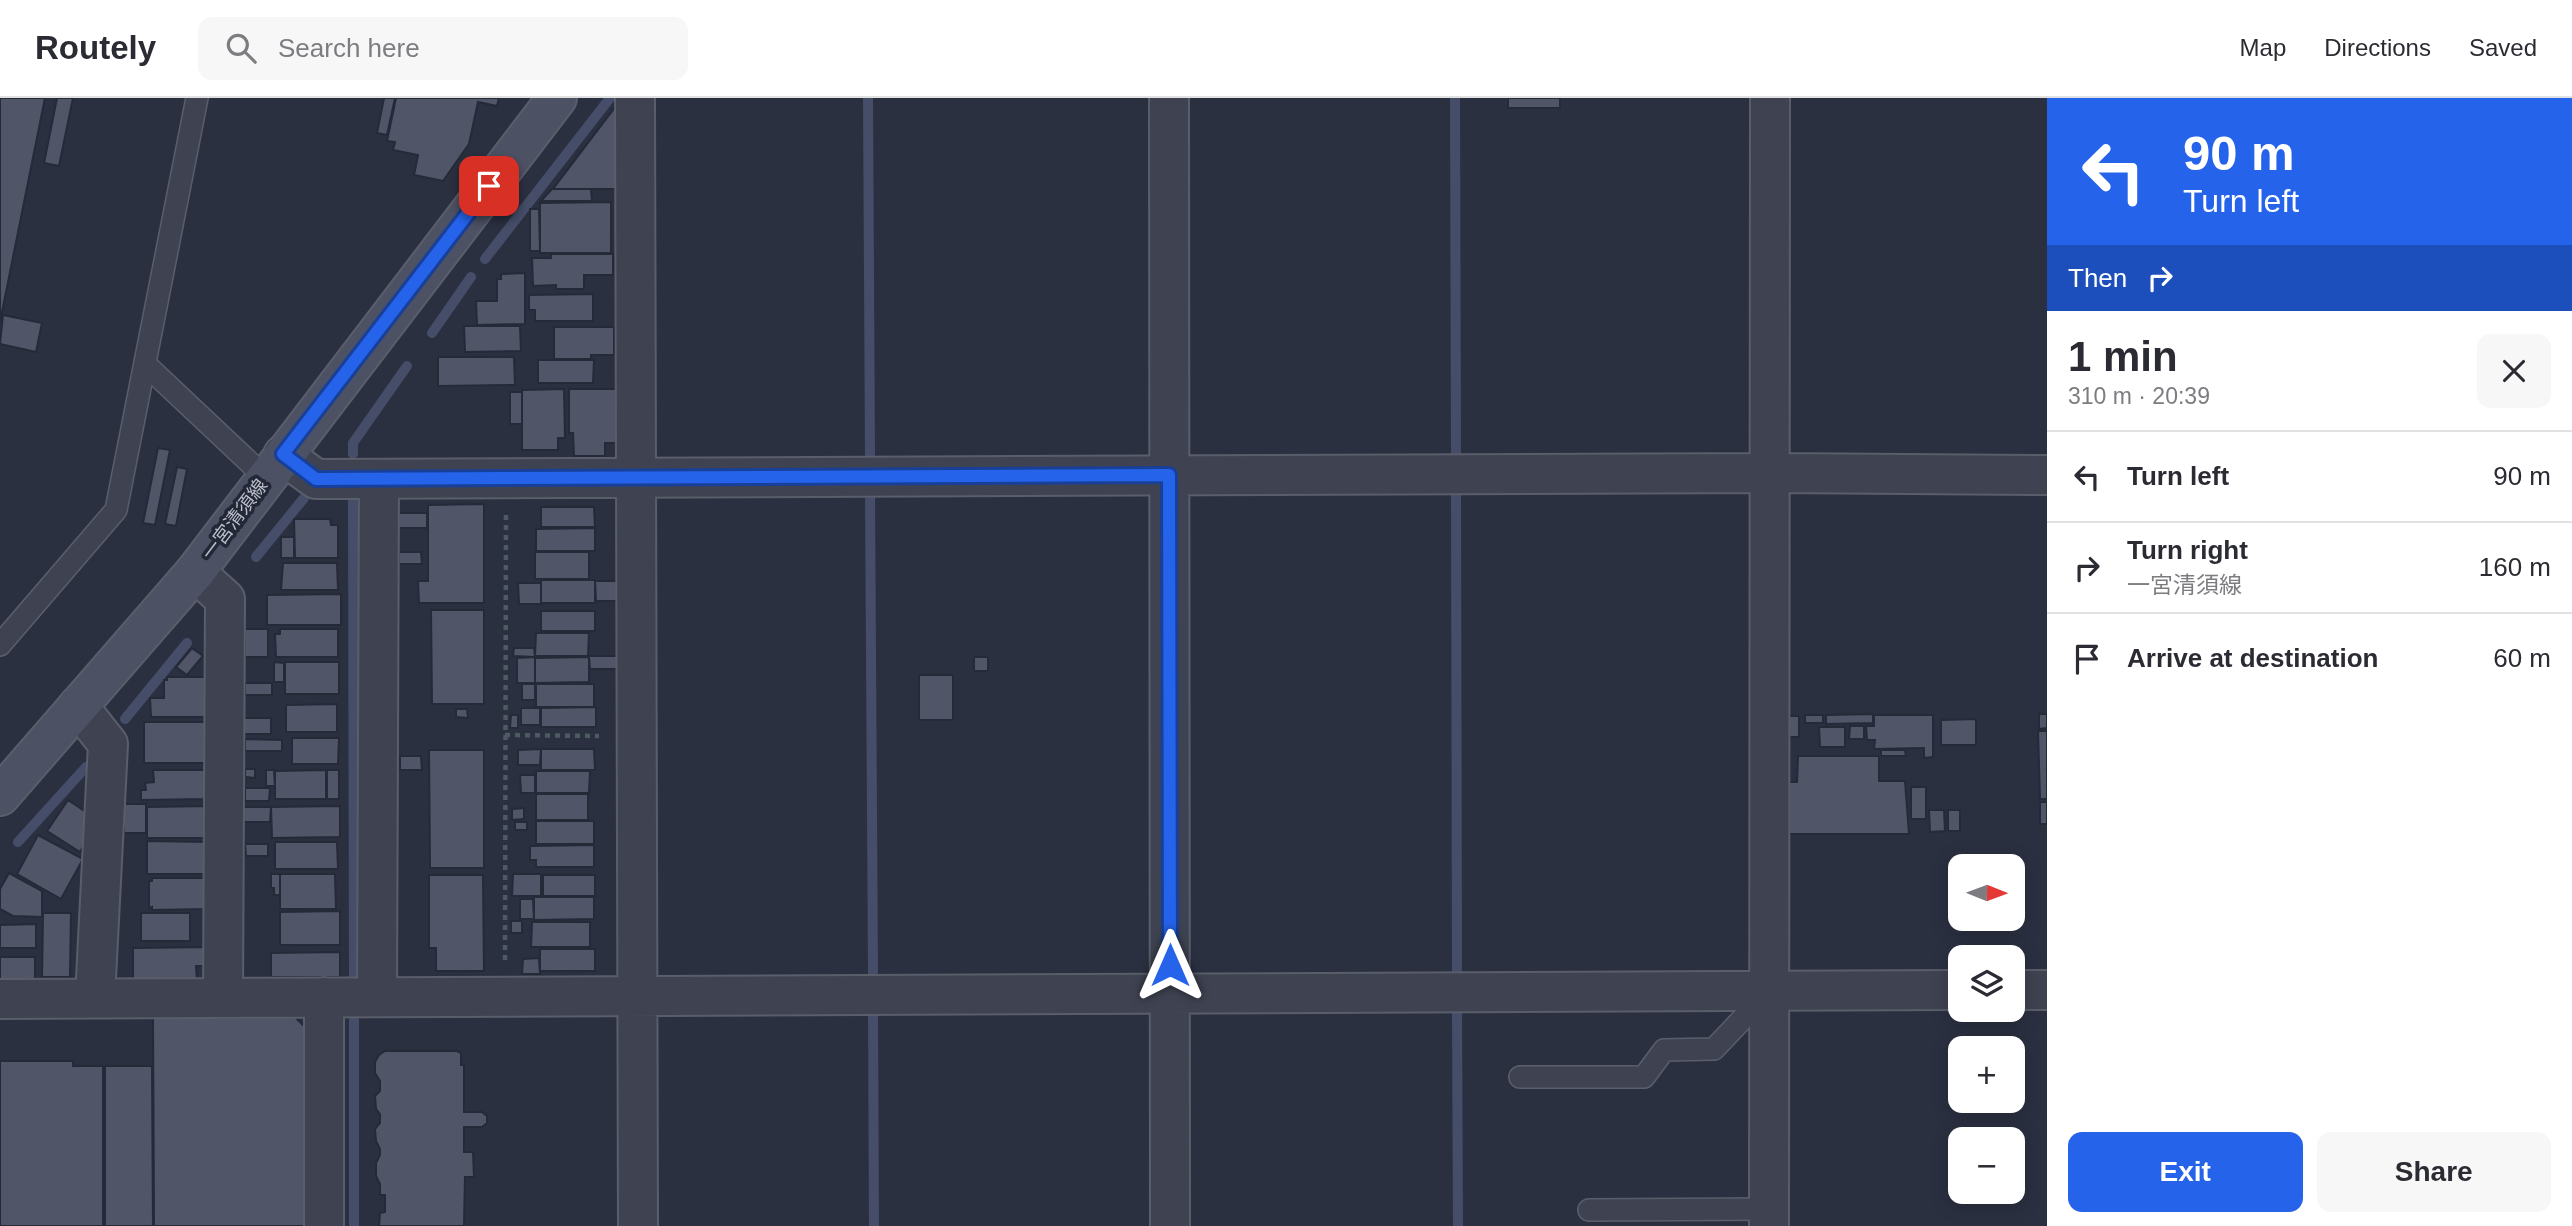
<!DOCTYPE html>
<meta charset="utf-8">
<style>
body{margin:0;font-family:Arial,"Noto Sans JP",sans-serif;background:#f7f7f7;color:#2b2b33;height:100vh;display:flex;flex-direction:column;font-size:26px;white-space:nowrap}
*{box-sizing:border-box;margin:0}
p{font-size:23px;color:#7c7c81}
.icon{flex:none;width:38px;height:38px;fill:none;stroke:currentColor;stroke-width:2;stroke-linecap:round;stroke-linejoin:round}
.map{position:relative;flex:1;overflow:hidden}
.sheet{display:flex;flex-direction:column;background:#fff;width:525px}
.sheet>*{flex:none}
.banner{background:#2563eb;color:#fff;overflow:hidden}
.needle{width:46px;rotate:91deg}
.tools{position:absolute;left:1948px;top:756px;display:grid;gap:14px}
.tools a{display:grid;place-items:center;width:77px;height:77px;border-radius:14px;background:#fff;box-shadow:0 4px 18px #0003;font-size:35px}
.pin{position:absolute;display:grid;place-items:center;width:60px;height:60px;color:#fff;margin:-30px;border-radius:14px;box-shadow:0 4px 10px #0006}
.me{position:absolute;width:77px;margin:-38px;rotate:0deg;stroke-linejoin:round;filter:drop-shadow(0 0 5px #0008)}
.turn{display:flex;align-items:center;gap:24px;height:147px;padding:0 21px;font-size:32px}
.turn .icon{width:91px;height:91px;stroke-width:2.5}
.turn b{display:block;font-size:49px;line-height:60px}
.then{display:flex;align-items:center;height:66px;padding:0 21px;background:#0003;gap:14px;font-size:26px}
.round{display:grid;place-items:center;flex:none;width:74px;height:74px;border-radius:14px;background:#f7f7f7}
.head{display:flex;align-items:center;justify-content:space-between;height:119px;padding:0 21px}
h1{font-size:42px;font-weight:700;line-height:52px}
.action{display:flex;gap:14px;margin-top:auto;padding:14px 21px}
.action a{flex:1;height:80px;border-radius:14px;background:#2563eb;color:#fff;font-size:28px;font-weight:700;line-height:80px;text-align:center}
.action a+a{background:#f7f7f7;color:#2b2b33}
ul{padding:0;list-style:none}
li{display:flex;align-items:center;gap:21px;height:91px;padding:0 21px;border-top:2px solid #e1e1e2}
li div{flex:1}
li b{display:block;font-size:26px}
li em{font-style:normal}
header{display:flex;align-items:center;gap:42px;box-sizing:border-box;height:98px;padding:0 35px;background:#fff;border-bottom:2px solid #e1e1e2}
header strong{font-size:33px}
nav{display:flex;gap:38px;margin-inline-start:auto;font-size:24px}
.search{width:490px;height:63px;background:#f7f7f7;display:flex;align-items:center;gap:18px;box-sizing:border-box;padding:0 24px;border-radius:14px;color:#7c7c81;font-size:26px}
main{display:flex;flex:1;min-height:0}
.map>svg:first-child{display:block}
</style>
<header>
<strong>Routely</strong>
<div class="search"><svg class="icon" aria-label="search" viewBox="0 0 24 24"><circle cx="10" cy="10" r="6"/><path d="M15 15l6 6"/></svg>Search here</div>
<nav><a>Map</a><a>Directions</a><a>Saved</a></nav>
</header>
<main>
<div class="map">
<svg width="2047" height="1128" viewBox="0 0 2047 1128">
<rect width="100%" height="100%" fill="#2b3041"/>
<g fill="none" stroke-linecap="round" stroke-linejoin="round">
<path stroke="#454d69" stroke-width="10" d="M868,0L870,357
M1455,0L1456,358
M485,161L610,0
M432,235L471,179
M353,356V345L407,268
M870,397L873,875
M1456,398L1457,874
M353,403L354,879
M256,459L304,400
M125,621L187,545
M18,744L86,669
M1457,914L1458,1128
M873,916L874,1128
M354,922V1128"/>
</g>
<path fill="#505567" stroke="#252a38" stroke-width="2" d="M0,0H45L0,224Z
M57,0H73L59,68L44,65Z
M384,0H395L387,37L377,35Z
M396,0H499L497,8L478,4L469,46L443,83L414,77L418,57L393,52L395,44L387,43Z
M1508,0H1560V10H1508Z
M616,8V91H553Z
M552,91H591L592,103H541Z
M611,104V155H540V105Z
M530,111H539L540,153H530Z
M551,156H613V177H584V191H556V187L533,188L532,160H551Z
M525,175V226L477,227L476,203H497V181H501V176Z
M593,196V223H535V212H529V197Z
M3,217L42,225L36,254L0,246Z
M464,228H520L521,253L465,254Z
M554,229H614V257H591V261H554Z
M438,259H514L515,287L438,288Z
M538,262H594L593,285H538Z
M564,291L565,340H558V352H522V292Z
M569,291H618V345H605V358H574L573,335H569Z
M510,294H522V326H510Z
M158,350L170,352L155,427L143,425Z
M177,369L187,371L176,428L165,426Z
M484,406V505H419L418,483H428V407Z
M541,409H594L595,429H541Z
M399,415H427V430H398Z
M294,421H330L331,427H338V460H295Z
M595,430V453H536V431Z
M281,439H294V460H281Z
M399,454H421L422,466H399Z
M535,454H589V481H535Z
M283,465H337L338,492H281Z
M541,482H595V505H541Z
M595,483H618V503H596Z
M518,485H541V506H519Z
M341,496V527H267V497Z
M431,512H484V606H432Z
M541,513H595V533H541Z
M245,531H268V559H245Z
M280,531H338V559H276L275,536H280Z
M536,535H589L588,558H535Z
M192,550L203,558L187,577L176,569Z
M514,550H534L535,559L513,558Z
M589,558H618L619,571H590Z
M535,559V585H517V560Z
M589,559V584L535,585V560Z
M974,559H988V573H974Z
M274,564L284,565V584H274Z
M285,564H339V596H285Z
M919,577H953V622H919Z
M167,579H209V619H151L150,600H164V582H167Z
M245,585H272V597H245Z
M522,586H535V602H522Z
M536,586H594V609H536Z
M337,606V634H286V607Z
M596,609V629H541V610Z
M521,610H540V627H521Z
M456,611H467L468,620L456,619Z
M1873,616V625L1826,626V617Z
M2039,616H2047V630L2039,631Z
M511,617H518V630H510Z
M1805,617H1823V625H1805Z
M1874,617H1933V659L1924,660V650L1874,651L1875,642H1867L1866,628H1874Z
M1782,618H1799V639H1782Z
M243,620H271V636H244Z
M1976,621V647H1941V622Z
M144,624H208L209,665H144Z
M1850,628H1864V641H1849Z
M1819,629H1845V649H1820Z
M2038,633H2047V701H2040Z
M292,640H339L338,666H292Z
M245,641L282,642V653H245Z
M541,651L540,667H518V652Z
M541,651H594L595,672H541Z
M429,652H484V770H430Z
M1881,652H1905L1906,658H1881Z
M400,658H421L422,672H400Z
M1798,658H1879V683H1905L1909,736H1782V684H1797Z
M245,671H255V680L245,679Z
M153,672H207V701L141,702V692H146L145,685L154,684Z
M266,672H274L275,688H266Z
M326,672V701H275V673Z
M327,672H339V701H327Z
M536,673H590L589,695H536Z
M520,677H535V695H521Z
M1911,689H1926V721H1911Z
M245,690H270L269,703H245Z
M536,696H588V722H536Z
M68,702L86,714V744L80,754L47,733Z
M2040,704H2047V726H2040Z
M124,706H146V735H124Z
M209,708V740H147V709Z
M340,708V739L272,740L271,709Z
M243,709H271L270,724H244Z
M524,710V721L512,722V711Z
M1929,712H1944L1945,733L1930,734Z
M1948,712H1960V733H1948Z
M536,723H594V746H536Z
M515,724H527V732H515Z
M38,737L83,761L61,801L17,776Z
M147,743L209,744V776H147Z
M275,744H337L338,771H275Z
M245,746H268V758H246Z
M594,747V769H536V762H530V748Z
M9,775L42,793V819L13,818L0,811V791Z
M271,776H280V797H274V790H271Z
M280,776H335L336,811H280Z
M513,776H541V798H512Z
M429,777H483L484,873H436V850H429Z
M543,777H595V798H543Z
M152,780H207V811L152,812V809L149,810V783H152Z
M534,799H594V821L534,822Z
M520,801H533L534,821H520Z
M340,813V847H280V814Z
M43,815H71L70,879H42Z
M141,815H190V843H141Z
M511,823H522V835H511Z
M532,824H590V849H531Z
M36,826V850H0V827Z
M210,849L211,868H196L197,882L133,881V850Z
M540,851H595V873H540Z
M340,854V879H271V855Z
M0,859H35V882H0Z
M539,860L540,876H522L523,861Z
M295,919L311,935V1128H154L153,920Z
M385,953H457L461,955V967H464V1014H482L487,1018V1025L482,1029H464V1054H473L474,1079H465L464,1128H379L380,1115L385,1114V1097H380V1086L376,1078V1065L380,1057V1051L376,1043L375,1031L380,1025V1016L376,1011L375,998L380,993V983L375,975V964L379,957Z
M0,963H73V968H103V1128H0Z
M105,968H152L153,1128H105Z"/>
<g fill="none" stroke-linecap="round" stroke-linejoin="round">
<g stroke="#5a5e6b" stroke-width="24">
<path id="service" d="M145,266L266,380
M0,547L116,412L197,0
M1520,979H1644L1664,952L1714,951L1769,893
M1589,1112L1769,1111"/>
</g>
<g stroke="#5a5e6b" stroke-width="42">
<path id="minor" d="M635,0L638,1128
M1169,0L1170,1128
M283,357L316,381L1770,375L2047,377
M195,474L225,501L223,899
M78,608L108,646L95,900
M2012,892H2047
M377,898L379,381
M0,901L1960,892
M324,1128V899
M1769,1128L1770,0"/>
</g>
<g stroke="#5a5e6b" stroke-width="42">
<path id="secondary" d="M0,698L195,474L557,0"/>
</g>
<path stroke="#4d5a61" stroke-width="4.5" stroke-dasharray="5 5" stroke-linecap="butt" d="M505,637L599,638
M505,862L506,416"/>
<use href="#service" stroke="#3f4351" stroke-width="21"/>
<use href="#minor" stroke="#3f4351" stroke-width="38"/>
<use href="#secondary" stroke="#4d5164" stroke-width="38"/>
</g>
<g fill="none" stroke-linecap="round" stroke-linejoin="round">
<g stroke="#184099" stroke-width="18">
<path id="route" d="M489,88L283,356L316,381L1169,377L1170,867"/>
</g>
<use href="#route" stroke="#2563eb" stroke-width="12"/>
</g>
<g text-anchor="middle" stroke-width="7" stroke-linejoin="round" paint-order="stroke">
<g font-size="19" fill="#bcbfcb" stroke="#232837">
<text transform="translate(234 421) rotate(-53)" y="7">一宮清須線</text>
</g>
</g>
</svg>
<div class="tools">
<a><svg class="needle" viewBox="-14 -14 28 28"><path d="M0-13l5 13h-10z" fill="#e53935"/><path d="M0 13l5-13h-10z" fill="#7c7c81"/></svg></a>
<a><svg class="icon" aria-label="layers" viewBox="0 0 24 24"><path d="M12 4l9 5-9 5-9-5zM3 14l9 5 9-5"/></svg></a>
<a>+</a>
<a>−</a>
</div>
<div class="pin" style="left:489px;top:88px;background:#d93025"><svg class="icon" aria-label="arrive" viewBox="0 0 24 24"><path d="M6 21V4h12l-3 4 3 4H6"/></svg></div>
<svg class="me" style="left:1170px;top:867px" viewBox="-20 -20 40 40"><path d="M0-17L14 15 0 8-14 15z" fill="#2563eb" stroke="#fff" stroke-width="4"/></svg>
</div>
<section class="sheet">
<div class="banner">
<div class="turn"><svg class="icon" aria-label="left" viewBox="0 0 24 24"><path d="M17 20v-9H6M10 6l-5 5 5 5"/></svg><div><b>90 m</b>Turn left</div></div>
<div class="then">Then<svg class="icon" aria-label="right" viewBox="0 0 24 24"><path d="M7 20v-9h11M14 6l5 5-5 5"/></svg></div>
</div>
<div class="head"><div><h1>1 min</h1><p>310 m · 20:39</p></div><a class="round"><svg class="icon" aria-label="close" viewBox="0 0 24 24"><path d="M6 6l12 12M18 6L6 18"/></svg></a></div>
<ul>
<li><svg class="icon" aria-label="left" viewBox="0 0 24 24"><path d="M17 20v-9H6M10 6l-5 5 5 5"/></svg><div><b>Turn left</b></div><em>90 m</em></li>
<li><svg class="icon" aria-label="right" viewBox="0 0 24 24"><path d="M7 20v-9h11M14 6l5 5-5 5"/></svg><div><b>Turn right</b><p>一宮清須線</p></div><em>160 m</em></li>
<li><svg class="icon" aria-label="arrive" viewBox="0 0 24 24"><path d="M6 21V4h12l-3 4 3 4H6"/></svg><div><b>Arrive at destination</b></div><em>60 m</em></li>
</ul>
<div class="action"><a>Exit</a><a>Share</a></div>
</section>
</main>
